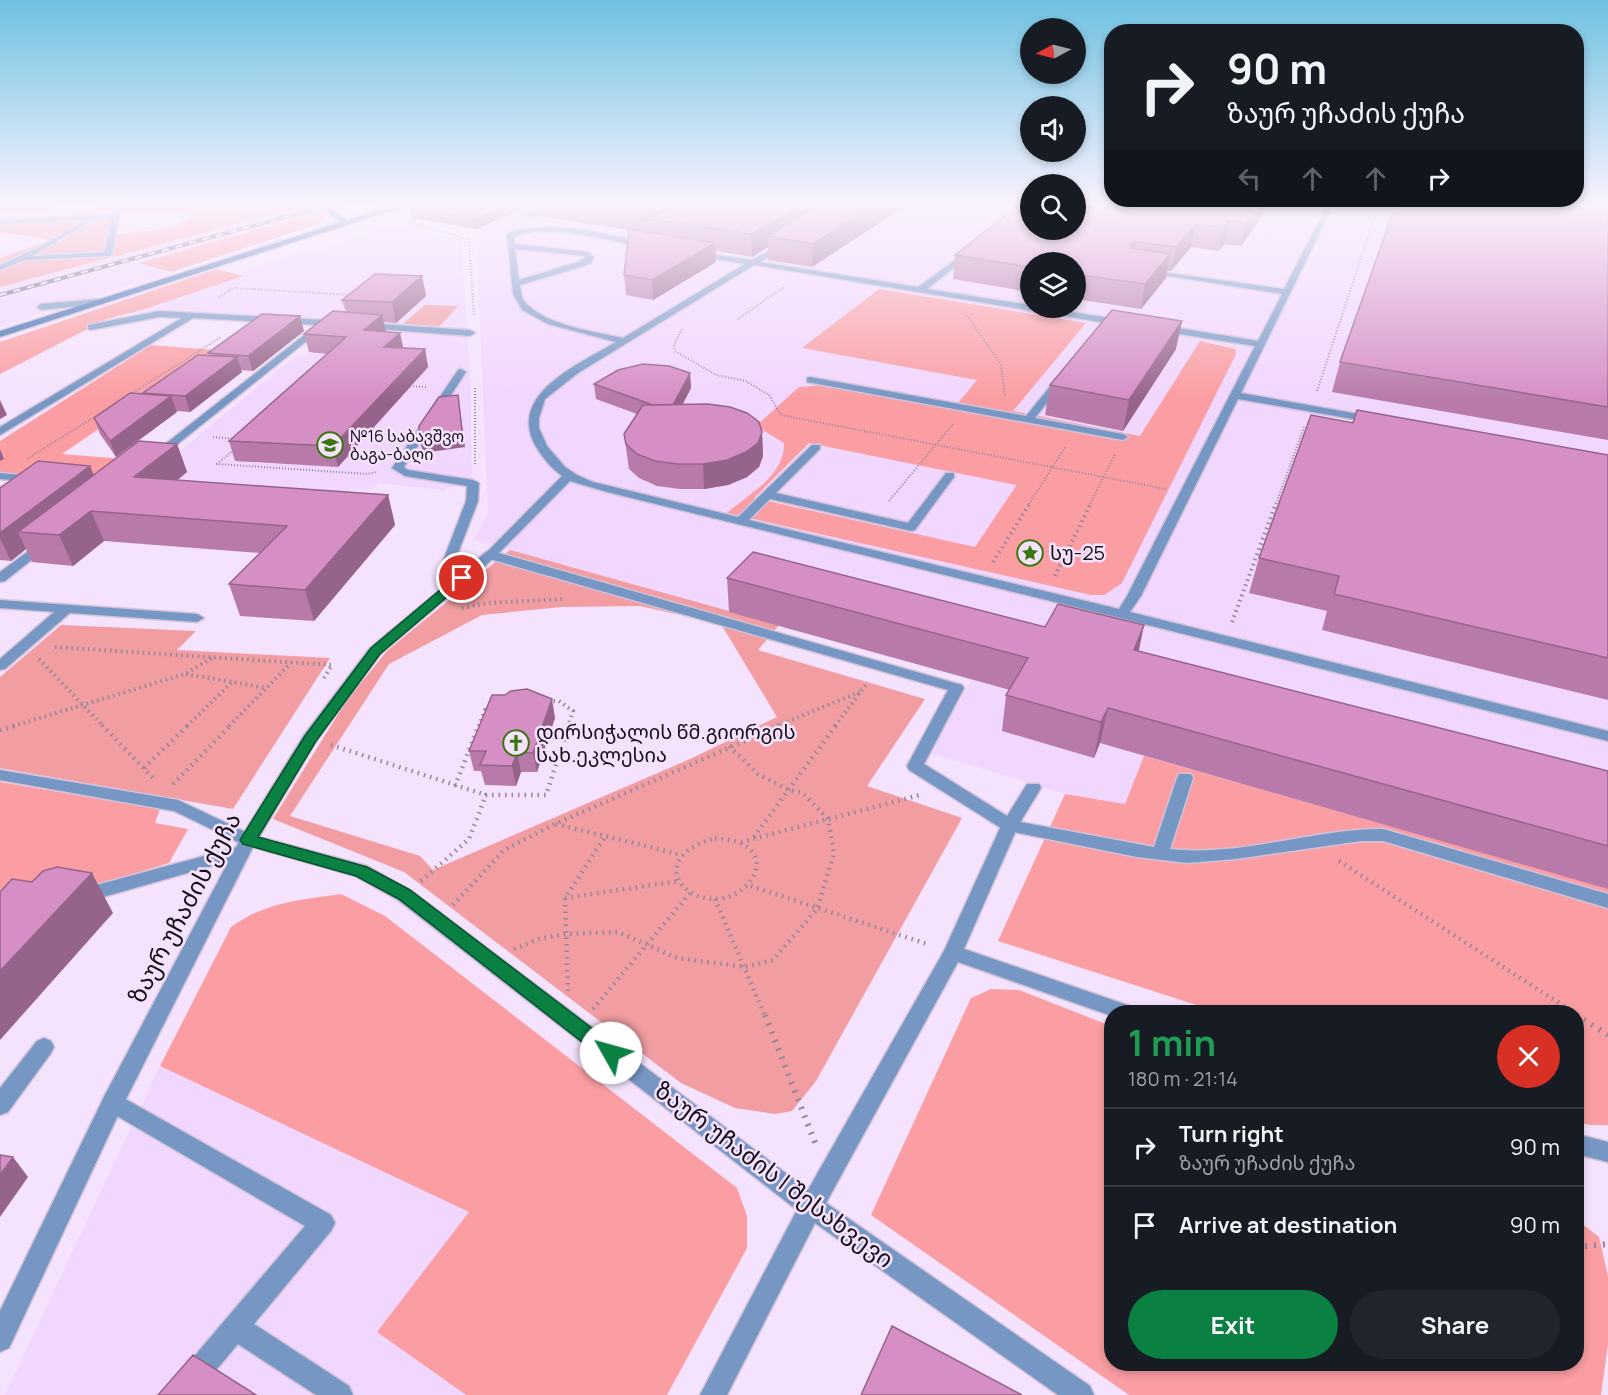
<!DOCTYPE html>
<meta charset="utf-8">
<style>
body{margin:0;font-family:Manrope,"Noto Sans Georgian",sans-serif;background:#20242c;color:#f1f3f6;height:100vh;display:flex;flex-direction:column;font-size:22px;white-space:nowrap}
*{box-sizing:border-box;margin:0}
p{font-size:20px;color:#9ea1a6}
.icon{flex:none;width:33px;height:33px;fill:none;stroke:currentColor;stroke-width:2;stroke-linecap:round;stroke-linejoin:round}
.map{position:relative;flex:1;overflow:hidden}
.drawer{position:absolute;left:1104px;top:1005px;width:480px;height:366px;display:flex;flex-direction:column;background:#171b24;border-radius:24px;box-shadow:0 3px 9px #0003}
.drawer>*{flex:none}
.top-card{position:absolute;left:1104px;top:24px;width:480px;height:183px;border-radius:24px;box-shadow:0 3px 9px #0003;background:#171b24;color:#f1f3f6;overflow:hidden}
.needle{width:39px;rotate:263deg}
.buttons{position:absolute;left:1020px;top:18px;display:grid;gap:12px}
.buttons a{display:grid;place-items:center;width:66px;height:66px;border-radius:50%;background:#171b24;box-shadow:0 3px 9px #0003;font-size:30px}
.pin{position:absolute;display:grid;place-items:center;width:51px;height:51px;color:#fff;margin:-26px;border:3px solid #fff;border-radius:50%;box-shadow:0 2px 6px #0007}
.me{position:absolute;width:66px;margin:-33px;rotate:308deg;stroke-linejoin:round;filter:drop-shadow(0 0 4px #0008)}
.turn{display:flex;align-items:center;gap:21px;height:126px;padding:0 24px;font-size:27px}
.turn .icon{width:78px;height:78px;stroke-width:2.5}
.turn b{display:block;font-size:42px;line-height:51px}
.lanes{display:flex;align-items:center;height:57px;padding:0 24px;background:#0003;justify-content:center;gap:30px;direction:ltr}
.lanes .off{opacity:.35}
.round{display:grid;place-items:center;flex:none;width:63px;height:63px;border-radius:32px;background:#20242c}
.head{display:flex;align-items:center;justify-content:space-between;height:102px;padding:0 24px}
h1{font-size:36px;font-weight:700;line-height:45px;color:#1e9e55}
.action{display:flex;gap:12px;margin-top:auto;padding:12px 24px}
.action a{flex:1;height:69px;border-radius:36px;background:#0b8043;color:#fff;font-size:24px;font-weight:700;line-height:69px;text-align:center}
.action a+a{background:#20242c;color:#f1f3f6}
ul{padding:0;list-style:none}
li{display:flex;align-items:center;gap:18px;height:78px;padding:0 24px;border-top:2px solid #363941}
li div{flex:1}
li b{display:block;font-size:22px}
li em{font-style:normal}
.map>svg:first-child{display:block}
</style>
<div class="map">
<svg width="1608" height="1395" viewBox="0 0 1608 1395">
<rect width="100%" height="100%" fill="#f5e3fd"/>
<path fill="#f1d6fd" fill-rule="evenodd" d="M315,204H350L140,262L171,272L0,327V287Z
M518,204H1030V230H1076V204H1608V888L1144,756L1125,804L1065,794L928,752L972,680L474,540L488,513L476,229L505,217ZM1030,262H1076V308H1030Z
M392,224L461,239L470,365L472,479L444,490L378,483L371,490L351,488L336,504L137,487L296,355H309L348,322L144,309L165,298L310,248L321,250Z
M160,1066L470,1212L377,1332L466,1395H5Z"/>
<path fill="#f19da2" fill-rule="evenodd" d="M111,205L114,211C108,232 107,248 85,258C76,262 71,262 64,270L0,287V258L51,240L0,232V218L75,213Z
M425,305L458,306L440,326L403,324Z
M510,550L779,625L758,650L925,699L867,786L962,818L816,1081L792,1111L775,1114L735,1108L681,1083L404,872L273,819L347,700L387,651ZM640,606L721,624L777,717L690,759L433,870L420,856L290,816L389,664L482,615L561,607Z
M61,625L196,631L177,650L330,658L233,809L0,768V677Z"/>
<path fill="#fa9ea3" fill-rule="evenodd" d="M119,204H293L306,206L64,270C77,255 100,258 107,236L170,228L192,218L187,212L122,213Z
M323,211L328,213C325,222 315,225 306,228L171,272L139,263Z
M217,269L243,276L142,310L107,319L0,374V342Z
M879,289L1086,323L1013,411L1140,436L1200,341L1235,349L1236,354L1122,583L1104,595H1091L727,513C749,494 785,476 784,443L756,426L799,387L823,385L953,409L977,380L802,348ZM809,443L1016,485V486L975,547L754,498Z
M151,345L214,350L62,454L124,459L94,481L0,473V441Z
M1144,756L1608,888V1125H1590L1577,1122L1576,1012H1218L998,941L1065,794L1125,804Z
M0,782L160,809L155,823L188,829L169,863L0,915Z
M341,894L385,916L737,1188L747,1216V1248L667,1395H466L377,1332L469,1212L160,1066L231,927C265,902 300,900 341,894Z
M991,989L1019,990L1111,1026L1112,1364H1576L1577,1220L1599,1237L1608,1276V1344L1601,1395H1129L871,1215L971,998Z"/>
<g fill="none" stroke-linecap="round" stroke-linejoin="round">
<g stroke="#d1c1d9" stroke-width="3">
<path id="lane" d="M548,204H556L531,217L524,215Z
M997,204H1015L1029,207L1026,209Z
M1328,204H1334L1241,393L1375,417L1380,420L1375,423L1238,399L1141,596L1130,612L1608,731V741L1120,618L607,492L570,481L499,553L962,685L964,688L924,764L1015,821L1154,847L1177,778L1179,774H1191L1193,778L1170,849C1241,857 1312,829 1383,829L1608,894V908L1383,841H1361L1236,859L1187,863L1137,857L1004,830L909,770L907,766L948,690L486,558L484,555L562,476C550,467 540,455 533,441C511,392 583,362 616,342L548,324L522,310L513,294L507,234C545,217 611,235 650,244V248H647C612,241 547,222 514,237L515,244L588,252L594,257L591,263L584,266L520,285C521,293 522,301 529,306C550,326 596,332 623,338L745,264L698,256L694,254L695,252L752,260L784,242L788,244L787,246L760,262L918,287L970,249L974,251L973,253L927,289L1030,305V308H1044L1124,320L1128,323L1124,326L754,265L578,373L545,399L539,418V428L547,446L565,467L577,475L593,482L738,517L812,445H820V449L776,493L908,523L946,473H954V477L915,530L911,531L770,499L749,520L1119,609L1127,596L1255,346L1160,331L1156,328L1160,325L1258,341L1282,294L1143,272L1147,270L1284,289ZM515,249L585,256L586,257L578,262L519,280Z
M116,214L119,218L95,219L32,256L108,252L112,254L111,256L25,260L0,270V265L39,247L87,220L0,224V220Z
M99,299L102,300V304L41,310L37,307L41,304Z
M159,311L325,320L329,323L160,458L156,459L150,456L317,325L193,318L0,435V427L182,318L159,317L91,330L88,329V325Z
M366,323L470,330L475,333L470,336L363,328L362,326Z
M461,369L466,372L404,467L408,470L473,480L479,483L478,501L455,561L456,568L469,578L462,582L445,572L443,561L466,501L467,486L405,476L392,468L458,370Z
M810,377L1026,416L1057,378L1060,377L1065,380L1035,418L1123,434L1128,437L1123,440L807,382V378Z
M0,473L32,476L38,479L32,482L0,479Z
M45,539L51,543L49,546L5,581L0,582V572Z
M66,605L73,609L71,612L5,669L0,670V659L61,606Z
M0,770L178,800L254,836L257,840L254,844L248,846L242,844L174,811L0,780Z
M241,846L247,848L250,852L247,856L82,903L76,901L73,896L76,891L82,889Z
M44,1038L51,1041L54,1047L51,1053L8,1112L0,1115V1088L37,1041Z
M113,1092L331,1215L335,1223L331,1231L254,1324L349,1386L353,1395H316L238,1344L195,1395H165L169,1386L305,1226L105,1109L102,1102L105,1095Z"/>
</g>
<g stroke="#d1c1d9" stroke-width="3">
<path id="street" d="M110,204H116L121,209L112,254L108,256L104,254L113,209Z
M490,551L494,552L496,555L494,558L380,654L316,741L259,837L367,866L410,890L808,1190L944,951L1001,826L1027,784H1039L1041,788L1018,826L964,949L1130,1006L1133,1012H1112V1016L958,962L826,1203L1090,1386L1094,1395H1058L815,1223L727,1395H700L797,1210L398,900L355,876L253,847L121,1109L9,1348L0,1352V1311L105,1095L242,836L304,735L370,648L486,552Z
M0,600L197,614L204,618L197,622L0,608Z
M1576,1134L1608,1142V1162L1576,1154Z"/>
</g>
<g stroke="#d1c1d9" stroke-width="3">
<path id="secondary" d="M306,204C322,204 334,211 347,220C370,213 395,202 418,204L381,214L0,337V331L341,222L325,211Z"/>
</g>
<path stroke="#94879a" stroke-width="2" stroke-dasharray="1 2" stroke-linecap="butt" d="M411,223L469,239L474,315
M219,297L233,288L353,295
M967,315L1001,365L1005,396
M738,319L784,287
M682,329L674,345L675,351L716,375L746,381L769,395L781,415L1166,489
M407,386L427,387
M475,388V465
M1317,391L1379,204
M128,396L221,337
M213,437L235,439
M236,448L217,464L368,474L376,472
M27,459L112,406
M889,501L953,424
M1029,504L1066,446
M1090,504L1115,454
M1276,504L1304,427"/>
<path stroke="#94879a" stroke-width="4" stroke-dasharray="1.5 4" stroke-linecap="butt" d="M993,562L1030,503
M1055,576L1091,503
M462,608L487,603L564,599
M1232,622L1276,503
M55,647L332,665L324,678
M39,659L103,726
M186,674L267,688
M548,701H559L573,711L568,726
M13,726L185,674L212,658
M187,726L232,682
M229,726L291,663
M479,726L485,710L489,709
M777,726L860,692
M835,726L867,683"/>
<path stroke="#94879a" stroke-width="4.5" stroke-dasharray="1.5 5" stroke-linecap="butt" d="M102,725L154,779
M0,730L18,725
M331,745L486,795
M144,768L188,725
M173,784L231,725
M455,786L479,725
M556,824L682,855
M754,837L836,725
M715,838C723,840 735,840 742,844C760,853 761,871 747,885C706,927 630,863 715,838Z
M741,842L920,795
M1339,861L1573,1012
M421,881L469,839L486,795H546L569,725
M751,886L930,945
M565,898L679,881
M715,899L765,1016
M453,905L504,850L555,824L781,725
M514,949L539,939L567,934L618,932L677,958L746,967L773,960L817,909L834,853L828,819L803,793L789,790L758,774L729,746
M568,991L565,898L604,838
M593,1009L690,893
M1576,1015L1578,1016"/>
<path stroke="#94879a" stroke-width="6" stroke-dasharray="2 7" stroke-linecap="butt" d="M765,1015L816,1145
M1576,1015L1608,1035
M1576,1247L1608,1244"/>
<use href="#lane" fill="#7697c4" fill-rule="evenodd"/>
<use href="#street" fill="#7697c4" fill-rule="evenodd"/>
<use href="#secondary" fill="#3c6dae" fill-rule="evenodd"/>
<g stroke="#786c7d" stroke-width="4">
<path id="rail" d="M0,295L333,204"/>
</g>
<use href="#rail" stroke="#f5e3fd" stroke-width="2" stroke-dasharray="7" stroke-linecap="butt"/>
</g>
<path fill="#b87ba9" d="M0,204H55L45,211L0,212Z
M537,204H908L812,267L768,260V247L752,257L716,251V262L653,300L626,295L624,275L629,230L538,216Z
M1076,204H1265L1262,216L1241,246L1224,244L1219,251L1191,247L1171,271H1167L1166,278L1141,309L1076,299V262H1030V292L953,279L955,255Z
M1608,204V440L1332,392L1340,362Z
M410,208L522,209L476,229L412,218Z
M422,276L426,296L396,323L384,322L386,332L403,348L425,349L428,367L338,467L235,461L229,441L327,354L309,352L304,334L346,312L342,300Z
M304,331L253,371L241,370L242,372L190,412L176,411L177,412L116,457L100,434L94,418L144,394L143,393L209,356L208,353Z
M1176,349L1123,431L1045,415L1050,385Z
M690,373L691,388L682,405L762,432L763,456L759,467L747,477L728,485L704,489H680L657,486L639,478L629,469L624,434L637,414L596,399L594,384Z
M1353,423L1608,455V700L1322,630L1327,611L1249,593L1259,558Z
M177,444L187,472L177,480L388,495L395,525L314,621L240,616L229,584L260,553L104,541L73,566L32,562L26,549L11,561L0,560V488L90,466L94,475Z
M727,578L1139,651L1608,771V889L1100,743L1094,758L1002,731L1006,695L1010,690L729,612Z
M555,718L537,772H521L516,786L485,785L481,771H474L469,751Z"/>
<path fill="#96648a" d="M42,204H55L45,211Z
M510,204H522V209L476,229L475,219Z
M660,204H705L646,219L645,211Z
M804,204H841L768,236V247L752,257L751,234Z
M876,204H908L812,267L813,244Z
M1260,204H1265L1262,216L1241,246L1246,223Z
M1229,221L1224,244L1219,251L1224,227Z
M1196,224L1191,247L1171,271L1176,247Z
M1136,242L1132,266L1131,244Z
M715,243L716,262L653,300L652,280Z
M1170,254L1166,278L1141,309L1145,284Z
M422,276L426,296L396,323L392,302Z
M382,315L386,332L364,330Z
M300,316L304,331L253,371L248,356Z
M1182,321L1176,349L1123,431L1129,400Z
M400,333L404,351L384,347Z
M425,349L428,367L338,467L333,446Z
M237,357L242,372L190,412L185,396Z
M690,373L691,388L671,427L670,411Z
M458,395L465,447L423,453L419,436Z
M171,396L177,412L116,457L110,441Z
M0,400L7,415L0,419Z
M762,432L763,456L759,467L747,477L728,485L704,489L703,464Z
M177,444L187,472L145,507L134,477Z
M0,449L4,459L0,461Z
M90,466L100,491L18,532L26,549L11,561L0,538V533Z
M388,495L395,525L314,621L305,590Z
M91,511L104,541L73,566L59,535Z
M1144,625L1137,660L1134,650Z
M552,699L555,718L537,772L533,753Z
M1108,708L1100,743L1094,758L1101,722Z
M517,752L521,772L516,786L512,766Z
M92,873L113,913L0,1040V971Z
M13,1157L28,1177L0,1217V1175Z"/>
<path fill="#d68fc5" stroke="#96648a" stroke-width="1.5" d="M411,204H510L475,219L410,208Z
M597,204H660L645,211Z
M680,204H804L751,234L634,217L644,212L646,215L654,217Z
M822,204H876L813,244L768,236Z
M1020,204H1030V230H1076V204H1260L1246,223L1229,221L1224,227L1196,224L1176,247L1136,242L1131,244L1132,248L1170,254L1145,284L1076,274V262H1030V267L955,255Z
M1396,204H1608V407L1340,362Z
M629,229L715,243L652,280L624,275Z
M375,274L422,276L392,302L342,300Z
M1112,310L1182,321L1129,400L1050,385Z
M333,311L382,315L364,330L400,333L384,347L425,349L333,446L229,441L346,337L304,334Z
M262,314L300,316L248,356L208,353Z
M198,355L237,357L185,396L143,393Z
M643,364L669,366L690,373L673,405H653L594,384L618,370Z
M130,393L171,396L110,441L94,418Z
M458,395L462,431L419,436V426L439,397Z
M708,404L730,407L747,413L759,422L762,432L758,443L746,452L727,460L703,464H678L655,461L637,454L626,444L624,434L643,405Z
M1357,410L1608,455V658L1334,594L1339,576L1259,558L1311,415L1353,423Z
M139,441L177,444L134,477L388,495L305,590L229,584L287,526L91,511L59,535L18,532Z
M38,461L90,466L0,533V488Z
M753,552L1045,627L1058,604L1144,625L1134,650L1608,771V846L1108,708L1101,722L1006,695L1028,658L727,578Z
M527,689L552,699L533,753L517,752L512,766L480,765L486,751H469L492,695H505L511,691Z
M57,867L92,873L0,971V892L12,879L32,882L43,871Z
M0,1155L13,1157L0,1175Z
M892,1326L1022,1395H861Z
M193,1355L256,1395H158Z"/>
<linearGradient id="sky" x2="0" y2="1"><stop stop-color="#6ec1e1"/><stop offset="0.51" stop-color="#faf2fe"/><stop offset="1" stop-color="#faf2fe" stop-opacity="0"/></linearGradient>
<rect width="1608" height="399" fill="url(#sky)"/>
<path fill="#0b8043" stroke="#07532c" stroke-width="1.5" d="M462,574L467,575V580L380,654L316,741L258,837L367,867L410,890L618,1048L620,1053L618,1059L611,1062L604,1059L399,899L356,876L243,844L240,840L305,736L371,648L458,575Z"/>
<defs>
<g id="school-ring" transform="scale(1.35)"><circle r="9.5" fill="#f5e3fd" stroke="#3b7710" stroke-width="1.5"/><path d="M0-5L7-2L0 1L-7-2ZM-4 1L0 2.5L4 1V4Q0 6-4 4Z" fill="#3b7710"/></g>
<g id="sight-ring" transform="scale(1.35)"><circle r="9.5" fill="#f5e3fd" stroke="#3b7710" stroke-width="1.5"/><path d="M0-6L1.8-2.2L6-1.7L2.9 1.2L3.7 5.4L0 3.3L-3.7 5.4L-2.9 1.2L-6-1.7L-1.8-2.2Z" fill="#3b7710"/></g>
<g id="church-ring" transform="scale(1.35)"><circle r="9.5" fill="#f5e3fd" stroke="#3b7710" stroke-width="1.5"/><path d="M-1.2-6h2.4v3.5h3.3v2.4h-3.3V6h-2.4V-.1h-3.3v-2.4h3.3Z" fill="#3b7710"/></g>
</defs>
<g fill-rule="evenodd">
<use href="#school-ring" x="330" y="445"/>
<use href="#sight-ring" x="1030" y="553"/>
<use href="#church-ring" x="516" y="743"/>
</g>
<g text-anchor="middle" stroke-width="5" stroke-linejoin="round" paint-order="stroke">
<g font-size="16" fill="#170f1a" stroke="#f5e3fd" text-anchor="start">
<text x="350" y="442">№16 საბავშვო<tspan x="350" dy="18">ბაგა-ბაღი</tspan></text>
</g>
<g font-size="20" fill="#170f1a" stroke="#f5e3fd" text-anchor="start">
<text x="1050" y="560">სუ-25</text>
<text x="536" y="739">დირსიჭალის წმ.გიორგის<tspan x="536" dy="23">სახ.ეკლესია</tspan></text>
</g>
<g font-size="24" fill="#170f1a" stroke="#f5e3fd">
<text transform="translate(185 908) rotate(-62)" y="8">ზაურ უჩაძის ქუჩა</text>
<text transform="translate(774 1175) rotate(37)" y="8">ზაურ უჩაძის I შესახვევი</text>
</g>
</g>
</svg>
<div class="buttons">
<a><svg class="needle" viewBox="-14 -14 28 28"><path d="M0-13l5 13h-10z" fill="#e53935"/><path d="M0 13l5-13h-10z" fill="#9ea1a6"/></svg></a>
<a><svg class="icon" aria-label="sound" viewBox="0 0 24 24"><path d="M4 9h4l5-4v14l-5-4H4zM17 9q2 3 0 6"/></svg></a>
<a><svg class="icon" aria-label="search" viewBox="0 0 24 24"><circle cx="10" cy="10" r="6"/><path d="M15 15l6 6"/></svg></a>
<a><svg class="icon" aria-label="layers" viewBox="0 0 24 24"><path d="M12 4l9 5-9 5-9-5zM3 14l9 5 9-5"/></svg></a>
</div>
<div class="pin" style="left:462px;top:578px;background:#d93025"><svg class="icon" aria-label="arrive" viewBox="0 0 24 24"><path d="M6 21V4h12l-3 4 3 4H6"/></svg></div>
<svg class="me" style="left:611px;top:1053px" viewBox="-20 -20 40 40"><circle r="19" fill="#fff"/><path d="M0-13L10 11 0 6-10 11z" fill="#0b8043"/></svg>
<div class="top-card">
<div class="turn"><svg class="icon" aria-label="right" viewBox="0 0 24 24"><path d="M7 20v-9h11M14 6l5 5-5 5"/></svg><div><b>90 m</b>ზაურ უჩაძის ქუჩა</div></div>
<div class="lanes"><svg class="icon off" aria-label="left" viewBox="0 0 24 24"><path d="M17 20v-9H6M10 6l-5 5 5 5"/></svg><svg class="icon off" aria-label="ahead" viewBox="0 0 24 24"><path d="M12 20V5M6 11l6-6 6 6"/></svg><svg class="icon off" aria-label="ahead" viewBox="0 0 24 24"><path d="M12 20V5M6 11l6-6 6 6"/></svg><svg class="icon" aria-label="right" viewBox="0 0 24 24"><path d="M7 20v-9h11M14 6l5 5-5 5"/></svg></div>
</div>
<section class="drawer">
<div class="head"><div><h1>1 min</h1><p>180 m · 21:14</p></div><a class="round" style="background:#d93025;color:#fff"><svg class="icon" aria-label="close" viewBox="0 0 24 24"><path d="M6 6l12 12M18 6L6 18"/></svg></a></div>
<ul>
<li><svg class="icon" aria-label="right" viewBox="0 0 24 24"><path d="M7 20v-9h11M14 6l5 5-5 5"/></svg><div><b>Turn right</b><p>ზაურ უჩაძის ქუჩა</p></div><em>90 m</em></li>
<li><svg class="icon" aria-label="arrive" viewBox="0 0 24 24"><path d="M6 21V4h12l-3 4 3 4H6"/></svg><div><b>Arrive at destination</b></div><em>90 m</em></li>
</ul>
<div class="action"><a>Exit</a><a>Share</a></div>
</section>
</div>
